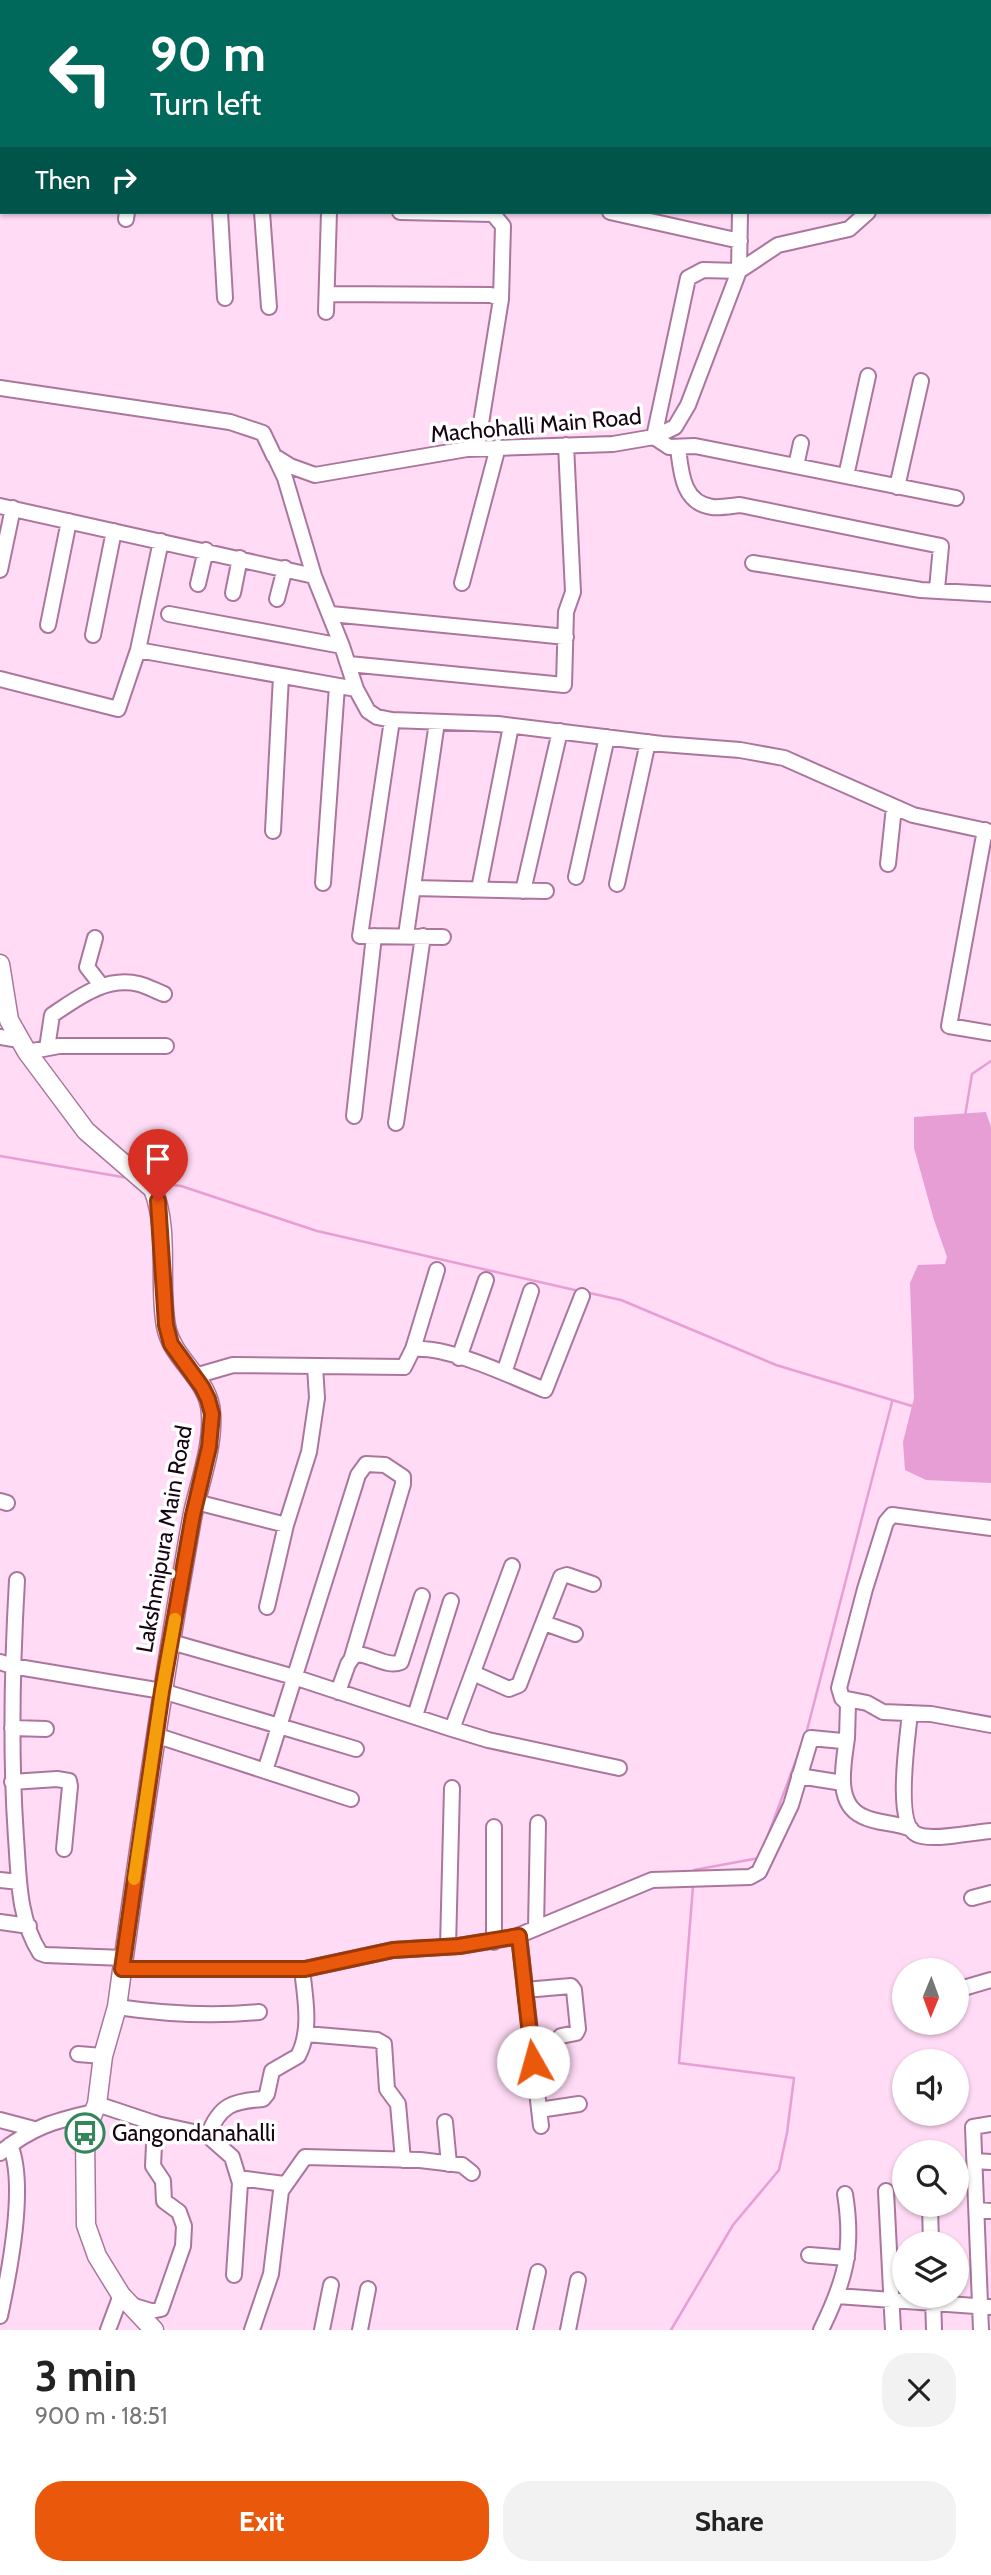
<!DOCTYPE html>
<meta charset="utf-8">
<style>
body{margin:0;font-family:Cabin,sans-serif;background:#f2f2f2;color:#222;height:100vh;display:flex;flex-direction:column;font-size:26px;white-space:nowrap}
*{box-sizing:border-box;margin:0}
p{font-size:23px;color:#767676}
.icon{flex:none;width:38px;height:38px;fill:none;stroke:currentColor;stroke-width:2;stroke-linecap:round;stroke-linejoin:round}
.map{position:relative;height:2330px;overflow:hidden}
.side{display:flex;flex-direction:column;background:#fff;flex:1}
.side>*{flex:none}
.hud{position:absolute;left:0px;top:0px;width:992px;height:214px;box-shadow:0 2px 5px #0004;background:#00695c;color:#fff;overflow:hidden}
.needle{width:46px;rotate:181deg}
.fabs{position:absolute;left:892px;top:1958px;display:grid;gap:14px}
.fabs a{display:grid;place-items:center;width:77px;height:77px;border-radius:50%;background:#fff;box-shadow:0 2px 5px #0004;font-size:35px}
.pin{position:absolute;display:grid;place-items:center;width:60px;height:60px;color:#fff;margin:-72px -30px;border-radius:50% 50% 50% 0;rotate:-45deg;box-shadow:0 0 7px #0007}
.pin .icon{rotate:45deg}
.me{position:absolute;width:77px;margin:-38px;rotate:353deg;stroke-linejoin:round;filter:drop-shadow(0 0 5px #0008)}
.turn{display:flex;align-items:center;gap:24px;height:147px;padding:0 35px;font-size:32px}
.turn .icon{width:91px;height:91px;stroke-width:2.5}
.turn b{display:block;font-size:49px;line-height:60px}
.then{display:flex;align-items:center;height:66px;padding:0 35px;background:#0003;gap:14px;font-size:26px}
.round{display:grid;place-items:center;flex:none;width:74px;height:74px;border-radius:28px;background:#f2f2f2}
.overview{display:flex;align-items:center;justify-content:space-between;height:119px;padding:0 35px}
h1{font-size:42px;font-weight:700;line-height:52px}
.primary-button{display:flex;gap:14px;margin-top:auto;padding:14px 35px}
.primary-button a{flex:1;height:80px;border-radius:28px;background:#ea580c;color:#fff;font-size:28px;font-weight:700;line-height:80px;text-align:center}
.primary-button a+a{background:#f2f2f2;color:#222}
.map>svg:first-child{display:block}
</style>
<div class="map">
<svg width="991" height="2330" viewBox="0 0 991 2330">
<rect width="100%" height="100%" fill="#ffdbf5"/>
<path fill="#e79ed5" d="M986,1112L991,1127V1483L926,1480L905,1470L903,1442L914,1398L910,1283L918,1265L945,1264L947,1257L934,1220L914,1148V1117Z"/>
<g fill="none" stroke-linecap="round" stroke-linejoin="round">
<path stroke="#e79ed5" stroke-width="2.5" d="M965,1116L972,1074L991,1061
M0,1156L128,1178
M159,1183L181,1186L317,1231L579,1291
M585,1292L621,1300L776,1365L912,1406L915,1405
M806,1734L892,1402
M764,1846L802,1744
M694,1870L759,1858
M671,2330L733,2225L779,2170L787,2133L794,2078L679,2063L693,1886"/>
<g stroke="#ab769d" stroke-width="18">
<path id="minor" d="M252,0L257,2
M28,2V0
M74,2L75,0
M313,2V0
M362,2V0
M416,2L417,0
M708,2V0
M754,2V0
M798,2L799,0
M845,2V0
M898,2V0
M945,2V0
M990,26H991
M0,50H2
M990,80L991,68
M0,127H2
M990,187H991
M220,212L225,298
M262,212L269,307
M400,212L493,214L503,226L501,299L477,448
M610,212L740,241
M126,219L127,212
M327,294L491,295L501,299
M326,312L329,212
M0,388L230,422L263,433L274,456L290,466L315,475L467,449L613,444L654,437L688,278L703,270L739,271L778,245L849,229L868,212
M654,437L669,447L695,446L956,498
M654,437L675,427L688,405L739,271L740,212
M678,448C681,471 682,503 712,507C720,508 731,506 740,505L941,546L937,589
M275,457L285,478L314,576L342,646L356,689L368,711L377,717L392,720L498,724L662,744L740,750L784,758L913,815L991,832
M796,466L801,443
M846,476L868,376
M897,487L921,381
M0,506L314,576
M753,563L921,590L991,594
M0,570L13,508
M462,583L498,447
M198,584L206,550
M233,593L240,558
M277,599L285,568
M169,614L342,646
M331,614L566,637
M48,625L69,521
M93,635L114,531
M138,650L356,689
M349,664L564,685L566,612L573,592L566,445
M0,679L118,709L138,650L161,541
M392,720L360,936L443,937
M985,830L949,1026L991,1033
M273,831L281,676
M888,864L894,807
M576,877L607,737
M323,883L337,686
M617,884L648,742
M413,888L546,891
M479,889L511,726
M523,891L560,731
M406,935L437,722
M95,938L87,967L101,985
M0,1037L19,1040
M47,1048L52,1015C78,998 105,976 139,984C147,986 156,991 164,994
M27,1052L59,1046H166
M354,1116L374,936
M396,1123L423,936
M413,1349L437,1270
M459,1358L486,1280
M504,1373L531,1291
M195,1376L233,1365L404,1367L413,1349C449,1346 510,1376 545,1390L582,1296
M0,1501L7,1503
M196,1502L286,1525
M17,1580C12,1667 10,1752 16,1838C19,1878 18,1918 40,1953L46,1955L124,1958
M267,1607L286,1525L309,1452L317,1398L315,1366
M544,1623L575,1634
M171,1642L294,1677L452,1729L512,1566
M0,1662L12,1666L162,1691L356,1749
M473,1673L509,1689L519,1685L561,1577L567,1575L593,1584
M338,1692L348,1664L355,1654C371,1654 387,1668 401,1662L422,1596
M842,1698L867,1703L883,1712L931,1714L991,1725
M910,1713C908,1735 894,1823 916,1834C931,1842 973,1832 991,1831
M415,1716L451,1601
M12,1728L46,1729
M452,1729L488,1740L619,1768
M155,1735L351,1799
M847,1738C844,1762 834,1803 862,1816C877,1824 895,1822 911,1829
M265,1771L358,1475L366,1464L385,1465L403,1477V1484L352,1657
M799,1776L843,1783
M12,1782L57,1779L69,1781L70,1786L64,1849
M494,1827V1942
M0,1880L19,1882
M972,1898L991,1893
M0,1922L29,1926
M536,1928L538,1823
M519,1936L541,2126
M448,1947L452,1788
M122,1969H305L393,1950L459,1946L515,1937L652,1880L750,1877L759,1872L791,1805L811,1738L842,1741L847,1738L848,1704L842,1698L839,1688L865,1589L886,1522L892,1515L991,1528
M960,1989L991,1980
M525,1990L571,1986L574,1990L578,2029L576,2033L561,2036
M117,2007C165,2014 211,2017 259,2012
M306,2034L377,2040L384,2044L387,2089L398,2104L403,2160
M78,2054L103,2056
M97,2104L157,2124L207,2135L232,2157L240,2183L234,2275
M539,2110L579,2104
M0,2120L34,2129
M445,2122L449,2164
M208,2136C219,2105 233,2101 263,2099L267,2094L272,2071L298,2056C312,2030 305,1998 302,1969
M0,2153C32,2127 54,2121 93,2112
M975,2161L991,2162
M239,2178L284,2184
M886,2191L893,2330
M930,2205L931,2244
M977,2210L991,2211
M809,2255L847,2258
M837,2296L989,2307
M933,2296L934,2330
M131,2305L151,2311L161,2309L183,2246L184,2226L179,2212L164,2201L163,2181L153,2166L155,2123
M0,2316C9,2274 27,2185 10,2145
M108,2330L121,2295
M252,2330L271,2274L281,2191L305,2157L420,2160L462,2165L472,2173
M322,2330L331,2285
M360,2330L368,2289
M525,2330L538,2272
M568,2330L578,2280
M821,2330C845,2281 854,2250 845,2194
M981,2330L973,2127L991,2124"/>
</g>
<g stroke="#ab769d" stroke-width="21">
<path id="major" d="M0,964L9,1020L27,1052L86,1131L153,1189C170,1232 158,1282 166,1326C172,1360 210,1379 211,1414C213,1448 200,1481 193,1513C188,1539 184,1566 179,1592C156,1730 136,1868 117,2007L103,2056L97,2104L85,2133L86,2225L97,2256L121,2295L154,2330"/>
</g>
<use href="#minor" stroke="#fff" stroke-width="14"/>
<use href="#major" stroke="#fff" stroke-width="18"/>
</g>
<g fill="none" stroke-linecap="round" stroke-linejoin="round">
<g stroke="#983908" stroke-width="18">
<path id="route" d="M158,1201L166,1325L171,1344L202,1387L208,1399L212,1414L209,1447L193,1515L162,1691L122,1969H305L393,1950L459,1946L519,1936L533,2062"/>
</g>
<use href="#route" stroke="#ea580c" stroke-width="12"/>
<path stroke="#f59e0b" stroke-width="12" d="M134,1879L162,1691L175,1619"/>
</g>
<defs>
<g id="bus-ring" transform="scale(2.0125)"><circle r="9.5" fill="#fff" stroke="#338658" stroke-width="1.5"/><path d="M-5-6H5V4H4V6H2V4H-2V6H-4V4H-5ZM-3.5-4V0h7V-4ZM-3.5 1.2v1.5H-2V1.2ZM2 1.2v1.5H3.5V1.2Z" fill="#338658"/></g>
</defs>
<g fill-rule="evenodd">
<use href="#bus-ring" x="85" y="2133"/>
</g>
<g text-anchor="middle" stroke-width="7" stroke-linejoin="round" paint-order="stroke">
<g font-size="23" fill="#170513" stroke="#fff">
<text transform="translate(536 425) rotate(-5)" y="8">Machohalli Main Road</text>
<text transform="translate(164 1539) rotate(-80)" y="8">Lakshmipura Main Road</text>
</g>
<g font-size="23" fill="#170513" stroke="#fff" text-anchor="start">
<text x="112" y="2141">Gangondanahalli</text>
</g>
</g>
</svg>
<div class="fabs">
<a><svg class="needle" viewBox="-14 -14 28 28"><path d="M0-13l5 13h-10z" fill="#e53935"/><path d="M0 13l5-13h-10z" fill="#767676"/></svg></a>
<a><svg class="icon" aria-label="sound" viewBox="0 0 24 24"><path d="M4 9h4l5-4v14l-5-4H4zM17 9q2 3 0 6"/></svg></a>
<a><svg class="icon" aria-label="search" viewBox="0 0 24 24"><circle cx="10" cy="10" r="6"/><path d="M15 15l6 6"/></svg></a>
<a><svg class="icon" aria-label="layers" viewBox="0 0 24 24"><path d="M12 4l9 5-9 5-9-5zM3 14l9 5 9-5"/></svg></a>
</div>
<div class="pin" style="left:158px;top:1201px;background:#d93025"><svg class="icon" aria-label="arrive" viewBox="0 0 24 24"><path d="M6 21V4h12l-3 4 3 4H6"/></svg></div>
<svg class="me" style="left:533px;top:2062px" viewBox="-20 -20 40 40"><circle r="19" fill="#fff"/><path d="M0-13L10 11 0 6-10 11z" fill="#ea580c"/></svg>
<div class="hud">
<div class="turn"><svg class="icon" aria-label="left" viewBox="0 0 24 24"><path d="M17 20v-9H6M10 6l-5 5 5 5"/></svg><div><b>90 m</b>Turn left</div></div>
<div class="then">Then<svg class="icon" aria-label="right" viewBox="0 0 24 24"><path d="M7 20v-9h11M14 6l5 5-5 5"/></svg></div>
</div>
</div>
<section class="side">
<div class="overview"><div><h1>3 min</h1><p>900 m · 18:51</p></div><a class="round"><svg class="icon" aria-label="close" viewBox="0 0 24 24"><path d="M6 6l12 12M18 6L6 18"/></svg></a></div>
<div class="primary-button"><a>Exit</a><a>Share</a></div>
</section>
